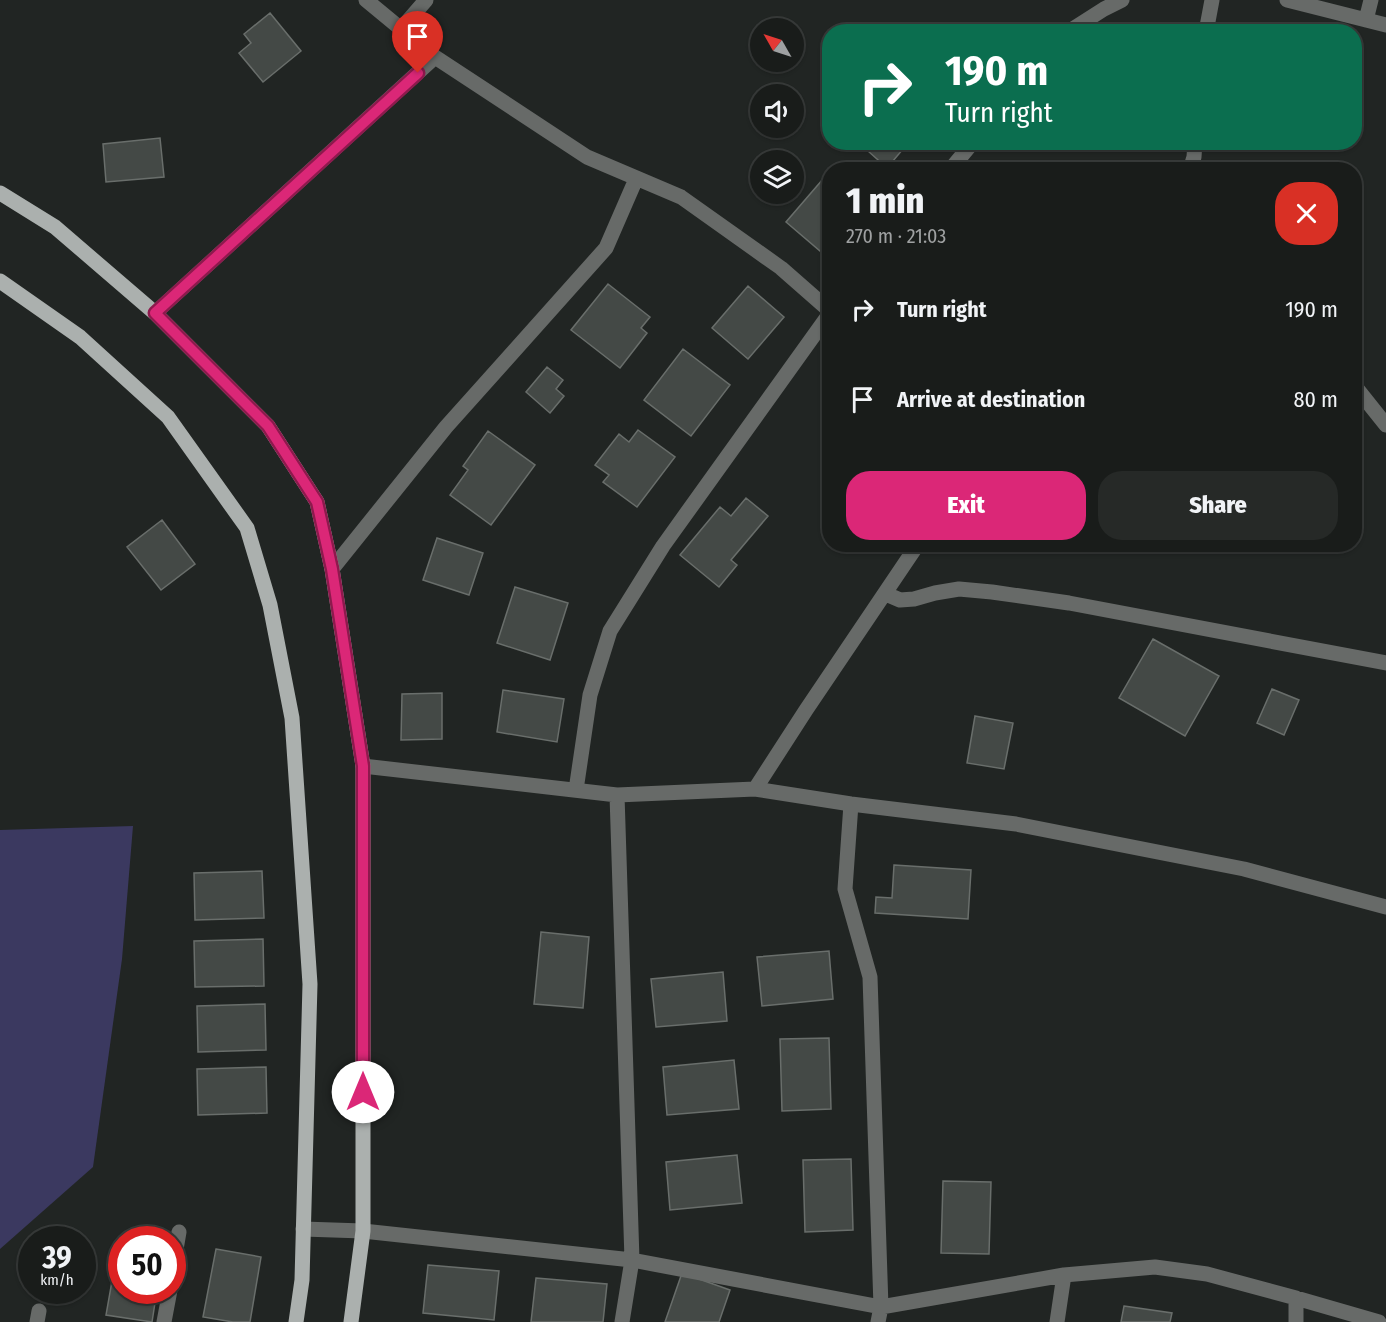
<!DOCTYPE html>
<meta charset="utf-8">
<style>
body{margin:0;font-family:"Fira Sans Condensed",sans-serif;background:#262927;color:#f1f3f6;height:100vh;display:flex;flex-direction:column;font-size:22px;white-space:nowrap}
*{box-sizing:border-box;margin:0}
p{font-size:20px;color:#9fa1a2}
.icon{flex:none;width:33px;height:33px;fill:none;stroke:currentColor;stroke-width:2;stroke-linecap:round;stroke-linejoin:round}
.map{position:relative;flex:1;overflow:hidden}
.sheet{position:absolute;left:822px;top:162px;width:540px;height:390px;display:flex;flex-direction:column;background:#191c1a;border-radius:24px;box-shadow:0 2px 4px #0004,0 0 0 2px #373a39}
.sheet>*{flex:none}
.hud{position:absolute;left:822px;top:24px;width:540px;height:126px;border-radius:24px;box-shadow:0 2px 4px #0004,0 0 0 2px #373a39;background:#0b6e4f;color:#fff;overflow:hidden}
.needle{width:39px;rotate:309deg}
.controls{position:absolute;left:750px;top:18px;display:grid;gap:12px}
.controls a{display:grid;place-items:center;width:54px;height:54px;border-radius:50%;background:#191c1a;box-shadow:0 2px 4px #0004,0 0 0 2px #373a39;font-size:30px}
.speed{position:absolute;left:18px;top:1226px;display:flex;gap:12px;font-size:30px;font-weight:700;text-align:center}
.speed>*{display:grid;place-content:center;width:78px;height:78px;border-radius:50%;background:#191c1a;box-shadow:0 2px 4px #0004,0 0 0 2px #373a39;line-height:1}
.speed small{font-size:15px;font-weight:400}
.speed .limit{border:9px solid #d22;background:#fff;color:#111}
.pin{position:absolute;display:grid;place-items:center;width:51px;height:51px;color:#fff;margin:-62px -26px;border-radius:50% 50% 50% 0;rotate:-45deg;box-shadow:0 0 6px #0007}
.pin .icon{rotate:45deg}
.me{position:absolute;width:66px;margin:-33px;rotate:0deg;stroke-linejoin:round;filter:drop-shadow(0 0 4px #0008)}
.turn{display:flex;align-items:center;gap:21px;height:126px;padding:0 24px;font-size:27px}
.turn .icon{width:78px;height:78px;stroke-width:2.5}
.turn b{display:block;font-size:42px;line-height:51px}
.round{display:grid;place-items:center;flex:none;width:63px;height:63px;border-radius:24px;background:#262927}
.summary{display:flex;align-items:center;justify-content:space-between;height:102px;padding:0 24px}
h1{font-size:36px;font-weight:800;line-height:45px}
.button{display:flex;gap:12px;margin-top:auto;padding:12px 24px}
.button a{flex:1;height:69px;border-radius:24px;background:#db2777;color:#fff;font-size:24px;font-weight:800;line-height:69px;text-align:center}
.button a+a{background:#262927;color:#f1f3f6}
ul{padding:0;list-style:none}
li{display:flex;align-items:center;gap:18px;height:90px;padding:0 24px}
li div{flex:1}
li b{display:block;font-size:22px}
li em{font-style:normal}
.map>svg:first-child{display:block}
</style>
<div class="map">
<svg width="1386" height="1322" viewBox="0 0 1386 1322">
<rect width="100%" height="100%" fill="#212523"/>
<path fill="#3b3960" d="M133,826L122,959L93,1167L0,1249V830Z"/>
<path fill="#444946" stroke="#696e6b" stroke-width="1.5" d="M270,13L301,51L263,82L239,53L251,43L244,34Z
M160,138L164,177L106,182L103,144Z
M858,142H909L887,168Z
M823,179L830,184V254L827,257L786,222Z
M608,284L650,317L641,328L647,333L620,368L571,330Z
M748,286L784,317L748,359L712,328Z
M683,349L730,385L691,436L644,400Z
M547,367L563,380L556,389L564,396L550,413L526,392Z
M638,430L675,457L637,507L603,482L609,475L595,465L619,434L629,442Z
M488,431L535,465L491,525L450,495L468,470L463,466Z
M746,498L768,516L731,560L737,565L719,587L680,555L720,507L731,516Z
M162,520L195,564L161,590L127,547Z
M437,538L483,553L469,595L423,580Z
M515,587L568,603L550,660L497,643Z
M1153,639L1219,676L1185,736L1119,698Z
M1272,689L1299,700L1284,735L1257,723Z
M503,690L564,699L557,742L497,732Z
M442,693V739L401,740L402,694Z
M975,716L1013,723L1004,769L967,763Z
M894,865L971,870L968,919L875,913L876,897L892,898Z
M262,871L264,918L195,920L194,873Z
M541,932L589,937L583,1008L534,1004Z
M263,939L264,986L195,987L194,941Z
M829,951L833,999L762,1006L757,957Z
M723,972L727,1021L656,1027L651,979Z
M265,1004L266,1050L198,1052L197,1006Z
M829,1038L831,1109L782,1111L780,1039Z
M734,1060L739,1109L667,1115L663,1067Z
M266,1067L267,1113L198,1115L197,1069Z
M737,1155L742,1203L670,1210L666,1162Z
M851,1159L853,1230L805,1232L803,1160Z
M943,1181L991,1182L989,1254L941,1253Z
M118,1247H122V1290H157L152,1322L106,1315Z
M216,1249L261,1257L250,1322H233L203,1317Z
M428,1265L499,1271L494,1320L423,1313Z
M682,1273L730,1290L719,1322H665Z
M536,1278L607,1284L603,1322H531Z
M1124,1306L1172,1313L1170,1322H1121Z"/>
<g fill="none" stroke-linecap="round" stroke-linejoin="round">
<path stroke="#676a68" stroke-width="15" d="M366,0L435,57L587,157L681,197L781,268L830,311
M1287,0L1386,25
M1366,20L1371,0
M401,29L426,0
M1068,32L1104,9L1122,0
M1206,32L1212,0
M950,170L973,142
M1190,170L1194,157L1195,142
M155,313L435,57
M1354,385L1386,425
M332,569L446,427L606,248L636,179
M886,594L900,600L914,599L935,593L959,589L992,592L1069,603L1386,663
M363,766L617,795L755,789L851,804L1016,824L1244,869L1386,907
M755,789L806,710L918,544
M576,790L590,695L610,631L663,546L830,313
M617,795L632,1260L622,1322
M851,804L845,889L870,977L881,1307L878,1322
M303,1229L363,1231L632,1260L881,1307L1064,1275L1155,1267L1207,1274L1296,1298L1379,1322
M172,1273L179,1232
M37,1322L39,1311
M164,1322L170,1290
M1057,1322L1064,1275
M1296,1322V1298"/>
<path stroke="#abb0ae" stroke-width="15" d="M0,193L55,227L155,313L268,426L317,502L332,569L363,766V1231L351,1322
M0,281L80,337L168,417L247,528L270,605L292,718L310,984L302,1280L296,1322"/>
</g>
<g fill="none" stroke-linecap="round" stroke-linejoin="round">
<g stroke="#8e194d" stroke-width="15">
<path id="route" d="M363,1092V766L332,569L317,502L268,426L155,313L418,73"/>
</g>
<use href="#route" stroke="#db2777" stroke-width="10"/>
</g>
</svg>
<div class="controls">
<a><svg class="needle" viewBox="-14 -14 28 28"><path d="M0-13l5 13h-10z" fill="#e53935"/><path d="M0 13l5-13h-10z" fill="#9fa1a2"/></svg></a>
<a><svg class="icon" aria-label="sound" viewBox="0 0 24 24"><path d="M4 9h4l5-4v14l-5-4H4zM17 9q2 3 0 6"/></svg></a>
<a><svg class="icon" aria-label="layers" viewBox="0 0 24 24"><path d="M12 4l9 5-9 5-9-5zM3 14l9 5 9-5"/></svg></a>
</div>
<div class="speed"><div>39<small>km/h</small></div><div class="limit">50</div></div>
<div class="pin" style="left:418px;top:73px;background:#d93025"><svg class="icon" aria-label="arrive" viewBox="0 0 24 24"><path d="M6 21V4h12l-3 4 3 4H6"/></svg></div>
<svg class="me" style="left:363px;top:1092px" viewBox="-20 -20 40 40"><circle r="19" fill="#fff"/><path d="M0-13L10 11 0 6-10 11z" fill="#db2777"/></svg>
<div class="hud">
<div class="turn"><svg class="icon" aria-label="right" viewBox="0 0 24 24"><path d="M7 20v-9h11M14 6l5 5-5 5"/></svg><div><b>190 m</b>Turn right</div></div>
</div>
<section class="sheet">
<div class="summary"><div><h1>1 min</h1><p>270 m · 21:03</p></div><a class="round" style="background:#d93025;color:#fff"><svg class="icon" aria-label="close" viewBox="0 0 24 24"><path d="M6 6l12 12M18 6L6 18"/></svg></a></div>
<ul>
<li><svg class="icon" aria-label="right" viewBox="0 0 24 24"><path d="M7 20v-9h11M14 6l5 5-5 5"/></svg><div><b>Turn right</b></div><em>190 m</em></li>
<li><svg class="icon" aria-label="arrive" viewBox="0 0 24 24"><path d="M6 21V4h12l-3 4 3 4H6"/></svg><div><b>Arrive at destination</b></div><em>80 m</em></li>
</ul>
<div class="button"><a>Exit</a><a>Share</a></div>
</section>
</div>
